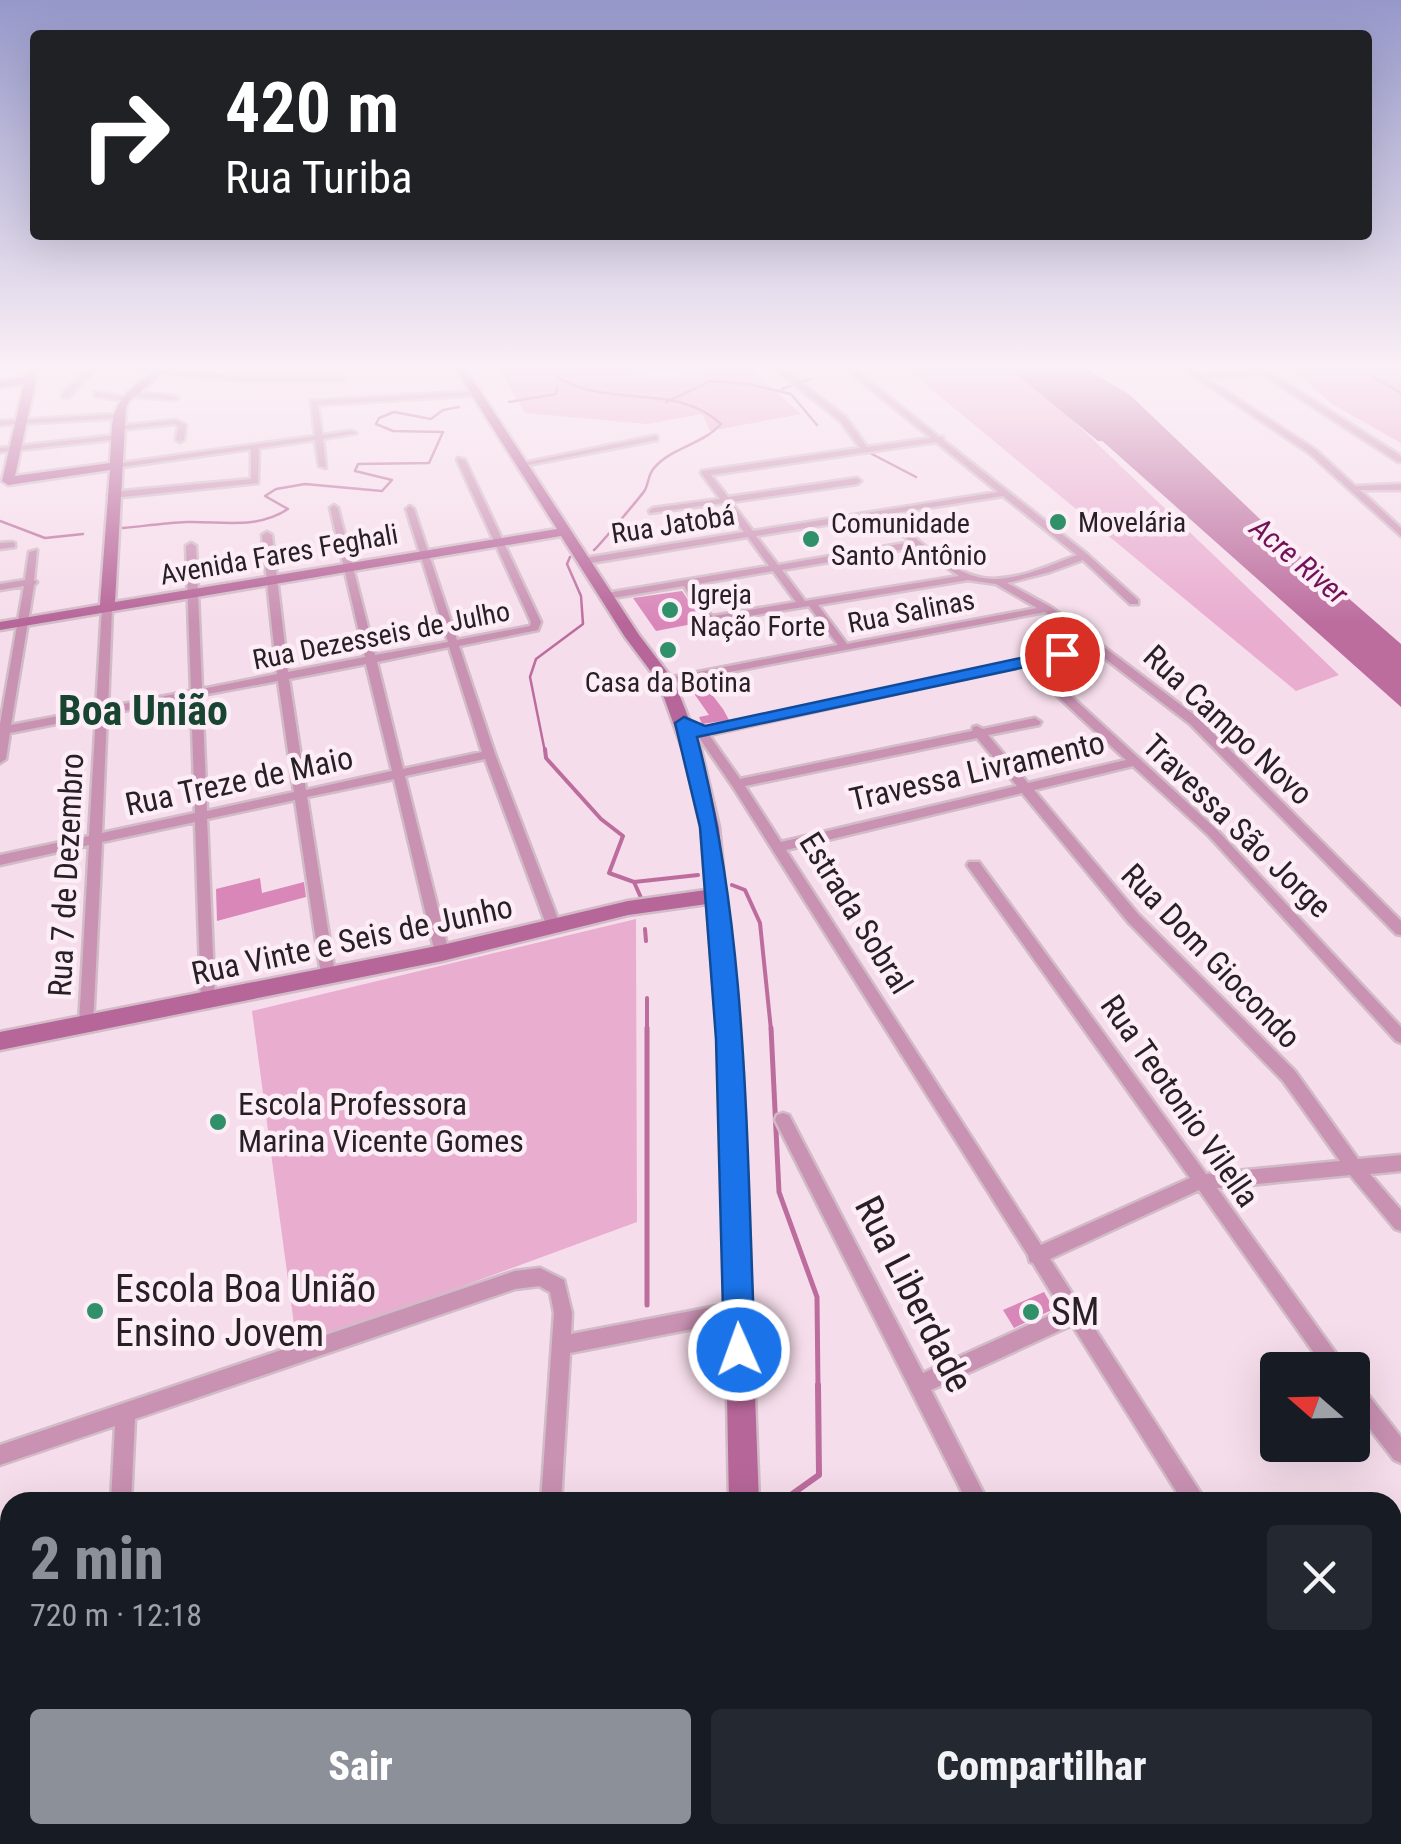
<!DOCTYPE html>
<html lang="pt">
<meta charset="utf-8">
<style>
body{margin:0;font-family:"Roboto Condensed",sans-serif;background:#242831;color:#f1f3f6;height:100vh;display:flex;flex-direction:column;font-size:38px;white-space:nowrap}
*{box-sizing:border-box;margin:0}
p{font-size:32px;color:#9ea1a6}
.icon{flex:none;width:55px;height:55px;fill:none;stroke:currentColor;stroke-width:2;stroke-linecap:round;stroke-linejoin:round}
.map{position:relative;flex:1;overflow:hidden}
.side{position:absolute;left:0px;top:1492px;width:1402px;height:352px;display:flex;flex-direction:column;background:#171b24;border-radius:30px 30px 0 0;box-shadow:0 10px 40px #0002}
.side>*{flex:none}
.hud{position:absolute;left:30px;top:30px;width:1342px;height:210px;border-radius:10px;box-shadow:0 10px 40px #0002;background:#202124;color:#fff;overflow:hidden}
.needle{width:65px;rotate:290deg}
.controls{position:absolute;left:1260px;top:1352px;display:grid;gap:20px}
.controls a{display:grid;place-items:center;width:110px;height:110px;border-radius:10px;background:#171b24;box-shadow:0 10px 40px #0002;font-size:50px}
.pin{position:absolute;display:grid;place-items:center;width:85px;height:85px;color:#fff;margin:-42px;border:5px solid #fff;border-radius:50%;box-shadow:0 2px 10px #0007}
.me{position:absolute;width:110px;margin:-55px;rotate:358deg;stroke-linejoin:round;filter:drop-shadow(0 0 8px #0008)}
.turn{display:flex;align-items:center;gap:35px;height:210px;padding:0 30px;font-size:45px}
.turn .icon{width:130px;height:130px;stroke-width:2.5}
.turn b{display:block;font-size:70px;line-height:85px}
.round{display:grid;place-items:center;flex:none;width:105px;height:105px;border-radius:10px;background:#242831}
.overview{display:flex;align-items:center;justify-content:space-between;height:170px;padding:0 30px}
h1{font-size:60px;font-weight:800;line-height:75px;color:#8c9099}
.button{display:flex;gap:20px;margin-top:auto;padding:20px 30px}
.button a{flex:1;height:115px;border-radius:10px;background:#8c9099;color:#fff;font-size:40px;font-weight:800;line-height:115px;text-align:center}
.button a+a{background:#242831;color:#f1f3f6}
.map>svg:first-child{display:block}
</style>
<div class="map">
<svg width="1401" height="1844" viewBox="0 0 1401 1844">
<rect width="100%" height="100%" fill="#f6ddeb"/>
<path fill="#e9add0" d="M496,365H631L635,373L655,380L746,365L801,414L710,431L702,414L647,424L525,413Z
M902,365H1001L1037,386L1339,675L1296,691Z
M1287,365H1401V443L1332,404Z
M636,919L637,1222L297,1347L252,1011Z"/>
<path fill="#bc6d9e" d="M1017,365H1080L1130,395L1284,542L1401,644V707Z"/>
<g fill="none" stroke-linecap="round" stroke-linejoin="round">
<path stroke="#bc6d9e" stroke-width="2.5" d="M541,365C597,416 670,377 721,424C702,445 672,447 654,468C648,475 649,482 645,490C642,495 598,547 594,550
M1352,365L1401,393
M782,389L810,379
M509,402L556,394L558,386
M666,402L711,381L748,384L791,394L817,425
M870,453L916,477
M0,521L45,538L83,534
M123,528C144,526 166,523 187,522C222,521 256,530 288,509L265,496L276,489L305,484L382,491L392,480L355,471L358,464L429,463L443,432L393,431L376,424L379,418L394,412L431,419L443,410L459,407
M545,752L530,677L536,659L583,624L581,596L567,564L570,557"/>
<path stroke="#bc6d9e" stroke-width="4" d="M545,749L546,758L601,819L623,836L609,873L634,882L698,875
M634,882L642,900
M732,885L745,890L760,923L771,1030
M645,929L646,941
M647,998V1030"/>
<path stroke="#bc6d9e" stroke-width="5" d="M647,1028V1305
M771,1028L779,1192L817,1297L818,1387"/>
<path stroke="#bc6d9e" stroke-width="6" d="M781,1502L819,1475L818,1385
M854,1835L858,1844"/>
<path fill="#bc6d9e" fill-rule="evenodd" d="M1005,365H1017L1106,437V441H1098Z"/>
</g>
<path fill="#d987b9" d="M682,591L703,622L656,631L633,598Z
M707,688L723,709L729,720L702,724L699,717L709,715L693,692Z
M260,878L262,893L304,882L306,897L217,921L216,889Z
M1044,1292L1054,1309L1014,1328L1003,1310Z"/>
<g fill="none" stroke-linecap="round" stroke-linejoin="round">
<g stroke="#d1bbc7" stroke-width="5">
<path id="street" d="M92,365L247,377H341L345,379L341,381H247L97,368L69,397H63V393Z
M770,365H778L846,417L867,447L931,438L841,365H849L939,437H943V440L1087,554L1138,600V604H1130L1083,560L1050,572L1007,583L1051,607L1198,718L1401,921V935L1396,934L1190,724L1094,650L1035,663L1217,830L1401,1027V1043L1396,1041L1209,836L1133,766L1034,790L1138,914L1295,1071L1358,1159L1401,1155V1171L1370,1174L1401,1210V1231L1395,1229L1350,1175L1217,1188L1348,1370H1326L1199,1190L1050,1259L1202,1495L1205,1502H1183L1072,1325L931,1390L988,1502H967L775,1120L777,1115L783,1113L789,1115L923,1373L1062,1310L1033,1263L1030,1262L1028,1255L733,787L698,736L678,723L684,719L704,729L1088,645L1045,612L666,684L662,683V679L838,645L809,606L712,622L702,618L684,586L607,599L602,596L607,593L769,566L748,537L585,564L580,561L585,558L744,532L723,503L650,513L649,511L653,508L720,499L701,473L702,471L860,448L840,421ZM936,442L998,492L753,531L731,502L857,484L861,481L857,478L728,497L711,475ZM1003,496L1077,555C1051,565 1023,578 994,579C953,579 918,539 889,514ZM880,516L911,542L778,565L756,536ZM917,547L959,576L805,601L782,570ZM773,571L796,602L713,616L710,614L692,585ZM968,580L996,584L1037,608L847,644L818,605ZM1024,665L1126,760L1028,783L988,735L1039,725L1041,722L1035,718L983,729L977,726L973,727L972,731L740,779L709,735ZM977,738L1017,786L781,842L745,786ZM1022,793L1128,922L1283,1081L1340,1161L1206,1174L979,862H969L967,865L969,868L1190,1178L1041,1245L786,850Z
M1178,365H1186L1201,375L1256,370L1250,365H1258L1401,456V462H1398L1262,374L1207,379L1316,450L1355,486L1401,484V490H1360L1401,528V536L1310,454Z
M478,391H481V395L318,405L322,435L352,431L356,433L323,439L326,468L319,466L315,440L259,448L258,483L112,498L108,495L112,492L251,479V449L115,468L111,466L115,464L315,436L311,401Z
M98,392L125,397L129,399L125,401L95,396V392Z
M130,392L174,396L178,398L174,400L127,396V392Z
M118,414L122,416L121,418L0,425V421Z
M176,420L186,425L184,440L180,442L176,440L178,426L175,424L118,430L114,428L118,426Z
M117,435H120V439L0,452V448Z
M654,436H657V440L523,466L519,464Z
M458,458L465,460L541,622L538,630L459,646L495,754L561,927L559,931H549L547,927L485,759L405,776L449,953L447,957H437L435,953L394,779L307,797L335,974L333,978H323L321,974L295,800L207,819L215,1002L213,1006L208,1008L203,1006L201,1002L195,822L102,842L93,1025L91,1029L86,1031L81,1029L79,1025L89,845L0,865V855L89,836L96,716L10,733L6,759L0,763V724L24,586L0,590V584L25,580L29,552L37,550L34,580L37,582L34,585L11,725L96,709L102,608L107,605L112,608L108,707L191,691L186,546L191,543L196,546L202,689L277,674L262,535L267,532L272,535L288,672L365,657L330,508L334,505L338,508L375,655L448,642L406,509L410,506L414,509L457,640L530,626L531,622L457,460ZM449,647L482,752L403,769L377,662ZM366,664L392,771L306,790L289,679ZM278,681L294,792L207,811L202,695ZM191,698L195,813L102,833L107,714Z
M12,542L15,543V547L0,549V543Z
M540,1268L564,1280L572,1313L571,1334L738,1302L745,1304L747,1311L745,1318L738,1320L570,1353L561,1502H541L554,1313L550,1292L539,1286L515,1289L135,1419L131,1502H111L115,1426L0,1465V1445L515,1271Z
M1352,1381L1359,1383L1401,1437V1463L1394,1460L1352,1406Z
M1392,1794L1401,1798V1844H1372L1376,1835H1392Z
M90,1835H114L113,1844H89Z
M198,1835H261L257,1844H194Z
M518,1835H542L541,1844H517Z
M1127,1835H1152L1155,1844H1130Z"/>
</g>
<g stroke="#d1bbc7" stroke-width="5">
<path id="secondary" d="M29,365H39L15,476L110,463C114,417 106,409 144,378C154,370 159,365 172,365L129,401L126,408L115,602L557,529L453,365H463L639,635L674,681L701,750L719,827L743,1075L759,1502H729L721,1075L707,904L628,915L442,961L0,1050V1032L442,945L628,901L706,890L701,827L683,750L658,681L625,637L561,536L0,630V622L100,605L110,470L8,485L2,481L24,384L0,387V381L26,377Z
M737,1835H773V1844H737Z"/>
</g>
<use href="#street" fill="#c991b2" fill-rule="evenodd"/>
<use href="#secondary" fill="#b76699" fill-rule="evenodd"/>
</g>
<linearGradient id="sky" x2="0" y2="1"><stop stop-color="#9698ca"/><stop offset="0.59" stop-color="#fbf0f6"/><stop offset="1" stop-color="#fbf0f6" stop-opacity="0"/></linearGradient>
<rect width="1401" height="623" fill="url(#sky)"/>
<path fill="#1a73e8" stroke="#114b97" stroke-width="2.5" d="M1062,649L1068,650V658L697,737C749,936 746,1145 755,1350L750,1361L739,1365L728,1361L724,1350L716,1039L700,827L675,723L684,717L705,726Z"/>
<g fill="#2f9069" stroke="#fcedf6" stroke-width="4">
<circle cx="1058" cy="522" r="10"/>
<circle cx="811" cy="539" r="10"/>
<circle cx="670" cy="610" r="10"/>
<circle cx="668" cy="650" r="10"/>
<circle cx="218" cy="1122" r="10"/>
<circle cx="95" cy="1311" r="10"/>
<circle cx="1031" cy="1312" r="10"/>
</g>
<g text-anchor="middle" stroke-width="9" stroke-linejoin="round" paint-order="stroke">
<g font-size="28" fill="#292025" stroke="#fcedf6" text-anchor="start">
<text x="1078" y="532">Movelária</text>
<text x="831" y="533">Comunidade<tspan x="831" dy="32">Santo Antônio</tspan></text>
<text x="690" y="604">Igreja<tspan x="690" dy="32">Nação Forte</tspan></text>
<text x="668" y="692" text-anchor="middle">Casa da Botina</text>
</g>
<g font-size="28" fill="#292025" stroke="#fcedf6">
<text transform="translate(673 524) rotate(-9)" y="10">Rua Jatobá</text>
<text transform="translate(279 554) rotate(-10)" y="10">Avenida Fares Feghali</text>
<text transform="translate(911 611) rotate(-11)" y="10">Rua Salinas</text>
<text transform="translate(381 635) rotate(-11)" y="10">Rua Dezesseis de Julho</text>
</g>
<g font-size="30" font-style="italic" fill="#731157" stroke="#fcedf6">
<text transform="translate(1299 561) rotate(40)" y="10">Acre River</text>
</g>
<g font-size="32" fill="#292025" stroke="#fcedf6">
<text transform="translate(1228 725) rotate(43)" y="11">Rua Campo Novo</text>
<text transform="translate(977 771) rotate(-13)" y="11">Travessa Livramento</text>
<text transform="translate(239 781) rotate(-12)" y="11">Rua Treze de Maio</text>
<text transform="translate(1237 826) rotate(44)" y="11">Travessa São Jorge</text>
<text transform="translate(66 875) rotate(-87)" y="11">Rua 7 de Dezembro</text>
<text transform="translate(856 913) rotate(58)" y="11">Estrada Sobral</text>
<text transform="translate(352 940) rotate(-12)" y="11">Rua Vinte e Seis de Junho</text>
<text transform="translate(1211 956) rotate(46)" y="11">Rua Dom Giocondo</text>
<text transform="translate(1180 1101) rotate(55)" y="11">Rua Teotonio Vilella</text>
</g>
<g font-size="32" fill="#292025" stroke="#fcedf6" text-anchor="start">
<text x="238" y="1115">Escola Professora<tspan x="238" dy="37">Marina Vicente Gomes</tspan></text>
</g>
<g font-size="38" fill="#292025" stroke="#fcedf6" text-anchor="start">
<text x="115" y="1302">Escola Boa União<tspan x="115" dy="44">Ensino Jovem</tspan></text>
<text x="1051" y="1325">SM</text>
</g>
<g font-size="38" fill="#292025" stroke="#fcedf6">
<text transform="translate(914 1294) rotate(63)" y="13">Rua Liberdade</text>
</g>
<g font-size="42" font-weight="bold" fill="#184532" stroke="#fcedf6">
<text x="143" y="725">Boa União</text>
</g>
</g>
</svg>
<div class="controls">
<a><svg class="needle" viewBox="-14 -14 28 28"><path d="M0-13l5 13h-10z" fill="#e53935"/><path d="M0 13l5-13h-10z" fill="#9ea1a6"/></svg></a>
</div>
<div class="pin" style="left:1062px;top:654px;background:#d93025"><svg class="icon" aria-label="arrive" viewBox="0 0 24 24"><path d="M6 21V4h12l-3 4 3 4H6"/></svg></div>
<svg class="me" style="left:739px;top:1350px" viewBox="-20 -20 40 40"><circle r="17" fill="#1a73e8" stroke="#fff" stroke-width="3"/><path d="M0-11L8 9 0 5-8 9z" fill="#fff"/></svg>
<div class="hud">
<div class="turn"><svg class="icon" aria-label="right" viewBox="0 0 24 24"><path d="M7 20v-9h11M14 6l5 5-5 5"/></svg><div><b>420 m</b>Rua Turiba</div></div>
</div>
<section class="side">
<div class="overview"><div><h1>2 min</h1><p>720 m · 12:18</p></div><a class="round"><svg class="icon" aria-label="close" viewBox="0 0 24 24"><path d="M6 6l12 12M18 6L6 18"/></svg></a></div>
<div class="button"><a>Sair</a><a>Compartilhar</a></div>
</section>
</div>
